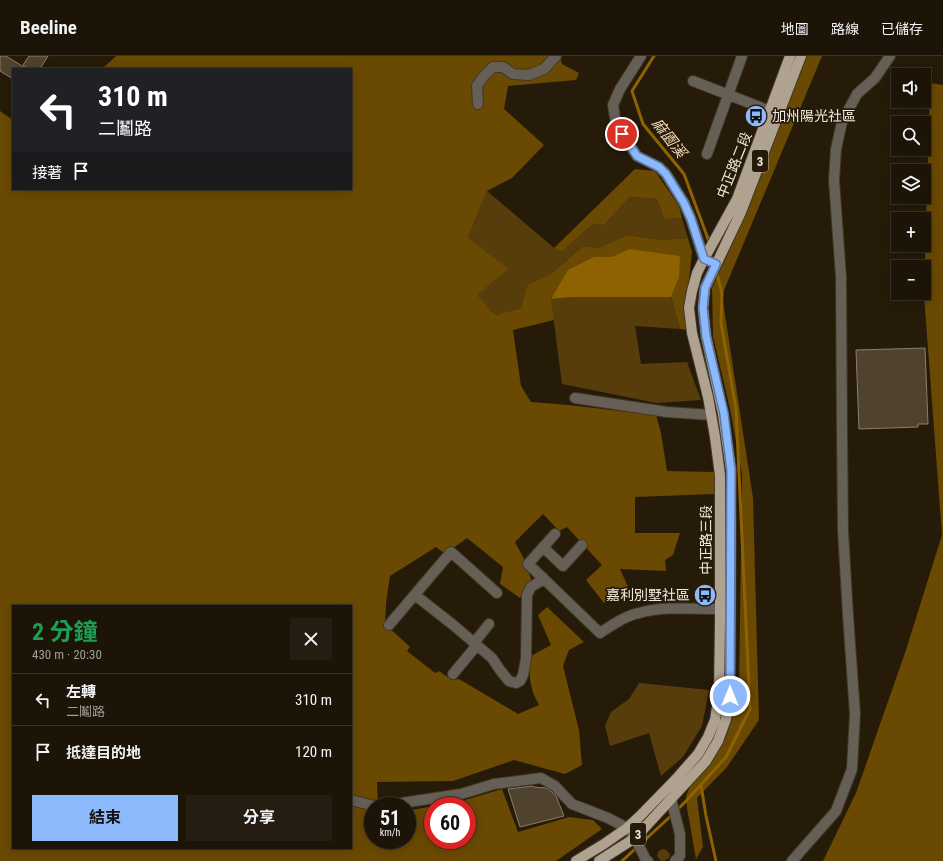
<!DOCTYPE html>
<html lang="zh-TW">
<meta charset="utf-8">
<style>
body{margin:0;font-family:"Roboto Condensed","Noto Sans TC",sans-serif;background:#251d11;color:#f1f3f6;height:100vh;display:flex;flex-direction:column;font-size:15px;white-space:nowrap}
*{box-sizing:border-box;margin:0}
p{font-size:13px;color:#a09e9b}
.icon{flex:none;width:22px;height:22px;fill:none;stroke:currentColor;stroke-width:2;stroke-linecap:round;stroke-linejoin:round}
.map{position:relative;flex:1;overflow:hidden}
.sheet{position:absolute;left:12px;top:549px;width:340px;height:244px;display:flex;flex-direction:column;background:#1c1407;border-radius:0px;box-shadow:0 2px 10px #0003,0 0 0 1px #3a3328}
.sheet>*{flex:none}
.hud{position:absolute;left:12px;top:12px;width:340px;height:122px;border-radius:0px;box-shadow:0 2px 10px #0003,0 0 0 1px #3a3328;background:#202124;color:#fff;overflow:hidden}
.fabs{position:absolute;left:891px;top:12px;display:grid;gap:8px}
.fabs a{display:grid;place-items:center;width:40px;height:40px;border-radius:0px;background:#1c1407;box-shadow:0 2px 10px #0003,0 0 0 1px #3a3328;font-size:20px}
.speed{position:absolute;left:364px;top:741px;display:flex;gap:8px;font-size:20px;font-weight:700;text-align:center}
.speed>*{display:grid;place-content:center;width:52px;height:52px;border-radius:50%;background:#1c1407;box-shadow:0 2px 10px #0003,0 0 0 1px #3a3328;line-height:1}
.speed small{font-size:10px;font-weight:400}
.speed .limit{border:6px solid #d22;background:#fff;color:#111}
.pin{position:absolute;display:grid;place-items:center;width:34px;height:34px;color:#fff;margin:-17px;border:2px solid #fff;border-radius:50%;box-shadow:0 1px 4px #0007}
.me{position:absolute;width:44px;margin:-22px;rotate:0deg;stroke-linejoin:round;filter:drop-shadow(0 0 3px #0008)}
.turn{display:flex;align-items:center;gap:14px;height:84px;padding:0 20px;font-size:18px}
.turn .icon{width:52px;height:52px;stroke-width:2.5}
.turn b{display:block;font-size:28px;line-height:34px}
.then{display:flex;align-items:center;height:38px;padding:0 20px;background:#0003;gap:8px;font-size:15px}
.round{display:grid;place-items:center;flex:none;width:42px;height:42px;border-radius:0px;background:#251d11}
.headline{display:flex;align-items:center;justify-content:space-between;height:68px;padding:0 20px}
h1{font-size:24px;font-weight:700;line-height:30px;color:#1e9e55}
.primary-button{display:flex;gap:8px;margin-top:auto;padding:8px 20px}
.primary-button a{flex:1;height:46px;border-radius:0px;background:#8cb9fc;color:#111;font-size:16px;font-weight:700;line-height:46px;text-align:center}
.primary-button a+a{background:#251d11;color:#f1f3f6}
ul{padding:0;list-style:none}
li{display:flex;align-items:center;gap:12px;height:52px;padding:0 20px;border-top:1px solid #3a3328}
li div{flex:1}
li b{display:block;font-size:15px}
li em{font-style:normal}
header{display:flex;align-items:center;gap:24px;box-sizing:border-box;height:56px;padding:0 20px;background:#1c1407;border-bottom:1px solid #3a3328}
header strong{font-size:19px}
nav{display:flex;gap:22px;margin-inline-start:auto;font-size:14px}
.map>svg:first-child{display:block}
</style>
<header>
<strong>Beeline</strong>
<nav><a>地圖</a><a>路線</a><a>已儲存</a></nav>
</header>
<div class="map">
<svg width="943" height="805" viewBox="0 0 943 805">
<rect width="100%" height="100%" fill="#261b09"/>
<path fill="#573d0c" d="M487,135L554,192L562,196L593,168L604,169L630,141L657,143L664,163L682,162L688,182L663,184L627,179L598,192L583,190L552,217L527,229L521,252L495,259L476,239L468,182Z
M573,241H671L680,273L635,270L641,308L687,306L701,344L657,347L562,328L551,243Z
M639,627L709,634L702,670L683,701L661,720L649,677L610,690L605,670L611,656L629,643Z
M662,793L666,794L670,798L669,802L664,805L660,804L657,800L658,796Z"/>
<path fill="#6a4902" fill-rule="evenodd" d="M116,0H560L562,8L579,17L576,24L508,30L504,53L544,89L512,122L487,135L468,182L508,213L477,239L495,259L521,252L527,229L552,217L583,190L598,192L627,179L663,184L688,182L692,196L686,252L688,274L680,273L671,241L679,222L629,193L611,201H594L551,242L554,264L513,274L521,330L531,346L568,349L656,359L661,377L667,415L714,416V438L635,441V477H680L673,499L665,504L666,515L620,513L629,533L604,547L586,524L602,509L567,471L559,475L543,458L515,486L524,503L532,526L520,542L500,528L503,511L467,482L445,498L436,491L390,520L386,547L385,568L410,591L407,595L435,617L439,615L452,624L459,623L518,658L539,649L533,637L530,624L529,601L551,589L538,559L547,551L584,586L569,594L563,610L579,674L582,709L565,718L514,704L453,725L377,726L378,750H373V784H407V755L433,750V784H467V750H434L465,744L502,733L518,776L569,761L593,764L602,773L556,805H0V55L13,64V133H351V13H102ZM13,550H351V792H13Z
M807,0H822L722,239L753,442L759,664L727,711L697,742L703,791L696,803L687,752L686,740L690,730L711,707L727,679L739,638L742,418L730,353L713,280L712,232L747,156Z
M930,27L943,29V805H823L856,737L906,594L942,479L924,239Z
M635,113L655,115L679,150L682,162L664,163L657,143L630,141L604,169L593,168L562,196L554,192Z"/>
<path fill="#8e6200" d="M629,193L680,200L679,222L671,241H573L551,243L568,214L594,201H611Z"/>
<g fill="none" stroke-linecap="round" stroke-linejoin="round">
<path stroke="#8e6200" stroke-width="3" d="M654,0L632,35L643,68L684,118L707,180L709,187
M701,729L706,760L716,805
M677,754L687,744L726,701L750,653L736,353L721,267L722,237L716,215
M622,805L673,758"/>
</g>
<path fill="#4f432f" stroke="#8c7e69" d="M0,0H6L27,13H13V23L0,15Z
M29,0H48L40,13H29L23,9Z
M925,292L928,368H918V371L859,373L856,294Z
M533,730L534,731L546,732L551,735L556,740L564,760L520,771L508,733Z"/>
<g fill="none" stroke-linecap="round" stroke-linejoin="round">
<g stroke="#433827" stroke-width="12">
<path id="minor" d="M641,0L620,33L613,49L616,68L637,100L659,111L666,118L684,147L691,163L704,203L716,208
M693,25L770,55
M478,48L477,30L483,21L493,11H503L513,18L529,19L544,13L556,0
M707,98L742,0
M575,342L667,356L711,359
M543,491L563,510L582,489
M544,523L528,508L555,478
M415,539L452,568L492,602L500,614L509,625L516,627L520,625L523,619L526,603L527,539L531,531L544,523L600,577C612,569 625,560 639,557C663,550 695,553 720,553
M389,569L451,496L497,537
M474,587L489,568
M453,618L477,589
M667,737L671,743L680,778V800L675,805
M351,744L374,750
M382,750L461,738L494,728L541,722L555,730L572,748L608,762L627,772L635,782L646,804L648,805
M792,805L836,755L852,713L855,658L848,559L843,475L842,374L841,221L834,124L836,93L842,66L857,38L875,22L890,0"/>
</g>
<g stroke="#433827" stroke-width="12">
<path id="major" d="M576,805L604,788L627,772L640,760L676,723L698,698L708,681L715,664L719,638L720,565V419L715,381L708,341L692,277L689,252L692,235L697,217L704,203L737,143L790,0
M599,805L635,782L706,705L718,685L726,663L730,640L731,414L723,358L706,280L703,252L705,232L741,156L801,0"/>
</g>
<use href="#minor" stroke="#655f56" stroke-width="10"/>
<use href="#major" stroke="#afa290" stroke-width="10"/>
</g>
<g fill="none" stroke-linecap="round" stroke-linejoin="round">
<g stroke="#5b78a4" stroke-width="10">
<path id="route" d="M622,78L637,100L659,111L666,118L684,147L691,163L704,203L716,208L705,232L703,252L706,280L724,358L731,414L730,640"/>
</g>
<use href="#route" stroke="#8cb9fc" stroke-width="7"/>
</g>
<defs>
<g id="bus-disc" transform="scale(1.15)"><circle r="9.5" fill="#8cb9fc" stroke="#261b09"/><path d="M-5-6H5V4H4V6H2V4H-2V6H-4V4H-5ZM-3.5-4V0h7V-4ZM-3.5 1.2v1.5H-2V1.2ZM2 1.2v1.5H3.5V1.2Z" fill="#111"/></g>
</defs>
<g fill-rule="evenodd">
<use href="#bus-disc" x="756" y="60"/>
<use href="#bus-disc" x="705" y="539"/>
</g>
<g text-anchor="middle" stroke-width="3.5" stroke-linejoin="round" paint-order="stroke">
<g fill="#261b09" stroke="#b5ac9f" stroke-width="1">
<rect x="752" y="94" width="16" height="22" rx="3"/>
<rect x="630" y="767" width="16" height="22" rx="3"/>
</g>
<g font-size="13" font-weight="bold" fill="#f2eadf">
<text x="760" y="110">3</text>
<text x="638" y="783">3</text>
</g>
<g font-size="14" fill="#f2eadf" stroke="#261b09" text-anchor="start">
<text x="772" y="65">加州陽光社區</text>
<text x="690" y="544" text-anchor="end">嘉利別墅社區</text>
</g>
<g font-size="14" fill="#f2eadf" stroke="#261b09">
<text transform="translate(734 109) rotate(-68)" y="5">中正路二段</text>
<text transform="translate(706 484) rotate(-90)" y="5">中正路三段</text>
</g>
<g font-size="15" font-style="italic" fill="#f7dfb9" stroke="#261b09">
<text transform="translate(669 82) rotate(52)" y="5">麻園溪</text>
</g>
</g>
</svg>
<div class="fabs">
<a><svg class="icon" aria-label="sound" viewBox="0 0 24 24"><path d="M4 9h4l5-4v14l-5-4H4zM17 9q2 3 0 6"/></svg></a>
<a><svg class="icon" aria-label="search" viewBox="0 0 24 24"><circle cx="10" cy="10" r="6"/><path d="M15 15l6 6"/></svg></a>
<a><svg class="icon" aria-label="layers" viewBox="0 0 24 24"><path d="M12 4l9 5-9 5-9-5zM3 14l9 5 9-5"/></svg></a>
<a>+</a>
<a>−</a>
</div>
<div class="speed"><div>51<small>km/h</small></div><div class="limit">60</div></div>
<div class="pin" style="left:622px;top:78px;background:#d93025"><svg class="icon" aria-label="arrive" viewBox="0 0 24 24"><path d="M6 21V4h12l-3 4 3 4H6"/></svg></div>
<svg class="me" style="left:730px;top:640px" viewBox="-20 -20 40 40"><circle r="17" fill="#8cb9fc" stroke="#fff" stroke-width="3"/><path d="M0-11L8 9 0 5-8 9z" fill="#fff"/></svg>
<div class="hud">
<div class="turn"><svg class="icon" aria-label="left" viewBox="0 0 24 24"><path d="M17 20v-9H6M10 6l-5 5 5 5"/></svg><div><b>310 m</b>二鬮路</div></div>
<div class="then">接著<svg class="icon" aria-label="arrive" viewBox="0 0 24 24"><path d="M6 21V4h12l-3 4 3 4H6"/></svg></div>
</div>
<section class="sheet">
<div class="headline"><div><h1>2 分鐘</h1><p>430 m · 20:30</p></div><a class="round"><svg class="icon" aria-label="close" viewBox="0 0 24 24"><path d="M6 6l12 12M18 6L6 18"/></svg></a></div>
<ul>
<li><svg class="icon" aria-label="left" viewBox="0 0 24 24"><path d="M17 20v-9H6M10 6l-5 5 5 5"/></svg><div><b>左轉</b><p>二鬮路</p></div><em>310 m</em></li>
<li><svg class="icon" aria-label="arrive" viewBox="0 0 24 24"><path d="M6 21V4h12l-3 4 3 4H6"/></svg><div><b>抵達目的地</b></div><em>120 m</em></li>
</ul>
<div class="primary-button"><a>結束</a><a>分享</a></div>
</section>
</div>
